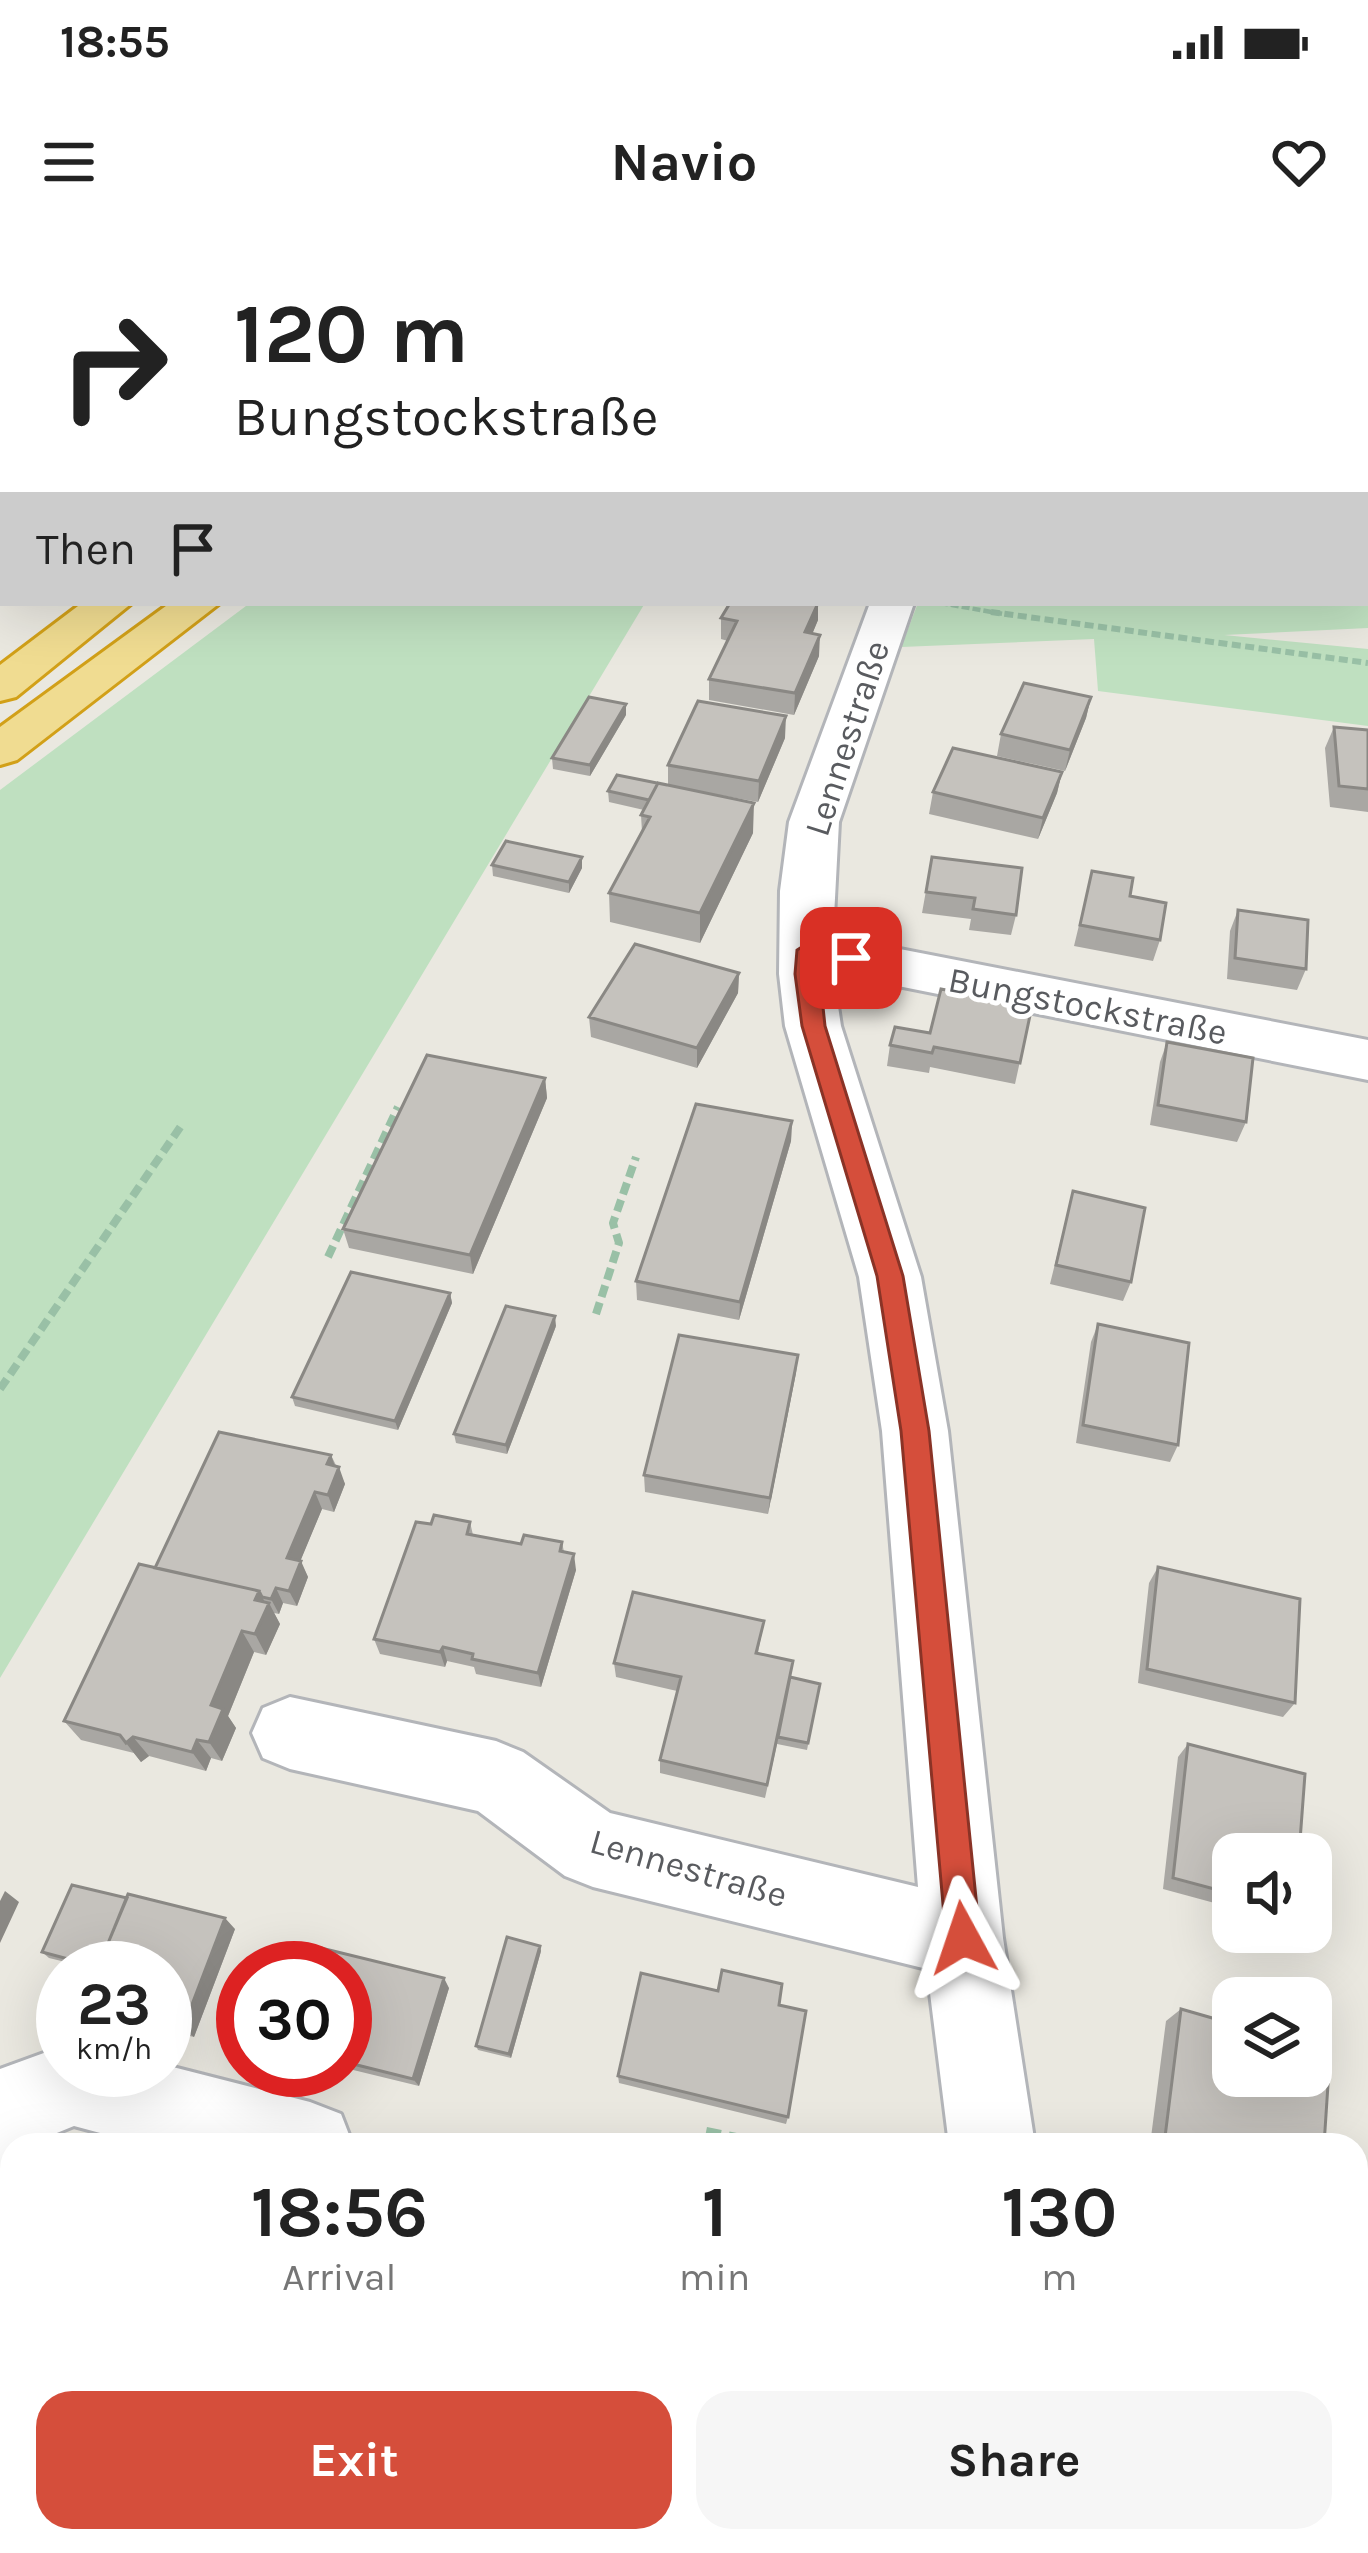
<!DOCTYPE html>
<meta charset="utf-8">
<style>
body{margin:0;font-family:Karla,sans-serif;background:#f6f6f6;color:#222;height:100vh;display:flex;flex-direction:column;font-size:45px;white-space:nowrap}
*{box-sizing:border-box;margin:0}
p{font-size:39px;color:#767676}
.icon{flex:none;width:66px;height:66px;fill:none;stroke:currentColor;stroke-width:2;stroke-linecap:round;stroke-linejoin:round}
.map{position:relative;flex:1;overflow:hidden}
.details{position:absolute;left:0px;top:1893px;width:1368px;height:420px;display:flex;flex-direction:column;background:#fff;border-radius:36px 36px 0 0;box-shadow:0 12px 48px #0002}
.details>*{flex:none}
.guide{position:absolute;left:0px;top:0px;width:1368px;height:366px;box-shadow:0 12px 48px #0002;background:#fff;color:#222;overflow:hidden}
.tools{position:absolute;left:1212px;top:1593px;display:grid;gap:24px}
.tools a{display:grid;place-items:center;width:120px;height:120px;border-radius:24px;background:#fff;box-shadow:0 12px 48px #0002;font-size:60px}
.speed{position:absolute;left:36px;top:1701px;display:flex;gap:24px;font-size:60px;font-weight:700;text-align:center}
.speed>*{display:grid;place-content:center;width:156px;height:156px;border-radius:50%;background:#fff;box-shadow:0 12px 48px #0002;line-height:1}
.speed small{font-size:30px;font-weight:400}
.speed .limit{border:18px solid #d22;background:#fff;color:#111}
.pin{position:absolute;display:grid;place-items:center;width:102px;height:102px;color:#fff;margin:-51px;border-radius:24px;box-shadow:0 6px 18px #0006}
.me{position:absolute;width:132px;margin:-66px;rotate:355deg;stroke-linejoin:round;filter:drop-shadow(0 0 9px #0008)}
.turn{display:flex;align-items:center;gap:42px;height:252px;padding:0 36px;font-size:54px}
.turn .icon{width:156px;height:156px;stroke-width:2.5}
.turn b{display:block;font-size:84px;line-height:102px}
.then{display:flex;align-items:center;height:114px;padding:0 36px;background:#0003;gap:24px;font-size:45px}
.eta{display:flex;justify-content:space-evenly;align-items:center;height:204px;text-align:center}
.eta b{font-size:72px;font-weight:700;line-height:84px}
.action{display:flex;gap:24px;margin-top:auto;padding:24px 36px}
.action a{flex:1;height:138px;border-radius:36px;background:#d54e3b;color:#fff;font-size:48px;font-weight:700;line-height:138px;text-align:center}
.action a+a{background:#f6f6f6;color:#222}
.status{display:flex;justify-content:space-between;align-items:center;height:84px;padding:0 60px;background:#fff;direction:ltr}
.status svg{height:33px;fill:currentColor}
header{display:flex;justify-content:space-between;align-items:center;height:156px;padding:0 36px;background:#fff;font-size:54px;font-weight:700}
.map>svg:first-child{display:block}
</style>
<div class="status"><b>18:55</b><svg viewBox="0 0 49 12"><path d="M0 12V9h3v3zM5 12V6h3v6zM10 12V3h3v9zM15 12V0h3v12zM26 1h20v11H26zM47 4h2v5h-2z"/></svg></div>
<header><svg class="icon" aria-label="menu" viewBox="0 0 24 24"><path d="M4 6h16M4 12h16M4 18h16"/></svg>Navio<svg class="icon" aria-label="heart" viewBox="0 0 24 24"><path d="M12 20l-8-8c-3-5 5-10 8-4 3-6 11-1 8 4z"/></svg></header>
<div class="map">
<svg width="1368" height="2313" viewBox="0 0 1368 2313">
<rect width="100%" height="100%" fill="#eae8e0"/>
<path fill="#bfe0c0" d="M0,0H323L3,3L0,270Z
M924,0H1368V388L1224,395L1368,409V486L1098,451L1094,399L901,407L918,363H1365V3H909Z
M250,363H645L0,1438V550Z"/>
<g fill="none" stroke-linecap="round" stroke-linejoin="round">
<g stroke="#b3b5b9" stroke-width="6">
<path id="minor" d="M870,363H914L839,582L833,696L1368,800V840L833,733L841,786L921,1037L948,1191L1003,1698L1035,1905H949L927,1729L593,1647L565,1636L478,1571L290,1529L263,1518L252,1493L263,1468L290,1457L496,1501L523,1512L610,1573L918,1647L882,1191L859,1037L785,786L779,734L780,651L789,582Z
M63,1806V1830H165V1825L310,1862L341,1874L353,1905H145L74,1886L47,1897L43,1905H12V1937L0,1942V1829Z
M976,2301H1074L1075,2313H977Z"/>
</g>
<g stroke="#d2a018" stroke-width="6">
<path id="highway" d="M3,291V318L0,319V292Z
M82,363H132L16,457L0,461V425Z
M170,363H220L17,520L0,525V487Z"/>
</g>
<path stroke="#99c0a6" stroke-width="4.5" stroke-dasharray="8 3" stroke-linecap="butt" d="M940,363L1009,375"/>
<path stroke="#99c0a6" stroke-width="6" stroke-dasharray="9 4.5" stroke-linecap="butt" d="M991,372L1368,423"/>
<path stroke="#99c0a6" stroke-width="8" stroke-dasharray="12 6" stroke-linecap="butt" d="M328,1017L398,867
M596,1074L619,1003L613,983L636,917
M0,1149L181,886"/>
<path stroke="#99c0a6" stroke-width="10" stroke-dasharray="15 8" stroke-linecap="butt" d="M706,1892L772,1905
M0,2178L12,2195
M301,2301L319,2306"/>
<use href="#minor" fill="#fff" fill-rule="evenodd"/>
<use href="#highway" fill="#f0dc91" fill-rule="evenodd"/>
</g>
<path fill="#a9a7a3" d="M721,378L818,380L812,394L819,416L794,475L709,460V439L728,401L721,399Z
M1091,457L1086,478L1065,531L997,516L1001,494Z
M626,475L590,536L553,529L552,518Z
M1334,487L1368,490V572L1330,567L1325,508Z
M785,498L758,562L692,550L753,593L700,703L610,682L609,653L642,592L641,575L644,570L609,562L608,551L668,545V525Z
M1062,532L1057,553L1038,599L929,574L933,552Z
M932,617L1016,675L1011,695L969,690L971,679L922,673Z
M492,625L582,628L569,653L493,636Z
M1092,631L1130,656L1160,700L1153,721L1074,706Z
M1238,670L1306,729L1297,750L1227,739L1230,691Z
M739,733L738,753L697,828L591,797L589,777Z
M1032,766L1015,844L930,827L929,833L887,826L890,805Z
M1167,802L1246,882L1237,902L1150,885L1160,822Z
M545,838L547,858L473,1034L349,1008L343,989Z
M792,881L791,901L739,1080L637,1060L636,1041Z
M1073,951L1131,1042L1123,1061L1050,1044Z
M450,1053L452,1063L398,1190L295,1166L292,1157Z
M1098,1084L1178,1205L1170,1222L1076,1203L1091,1102Z
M556,1086L507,1214L456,1203L454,1194Z
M798,1115L768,1274L645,1252L644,1235Z
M331,1215L345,1244L334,1272L322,1269L300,1321L308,1337L297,1366L283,1363L279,1374L274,1373L280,1384L266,1415L254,1412L228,1476L236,1488L222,1521L211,1518L206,1531L149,1516L141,1522L134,1513L81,1500L64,1481L155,1328Z
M470,1282L473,1295L521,1304L562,1302L564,1312L576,1330L541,1447L476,1434L474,1427L447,1421L445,1427L380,1414L374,1399L431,1284Z
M1158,1327L1295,1463L1283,1477L1138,1443L1149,1343Z
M764,1381L758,1413L791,1437L820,1444L807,1510L777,1504L765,1558L660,1533V1520L677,1451L616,1437L614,1423Z
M1188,1504L1233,1614V1668L1163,1649L1178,1517Z
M235,1689L194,1797L165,1790V1728H90L49,1718L42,1712Z
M541,1711L511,1818L478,1810L476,1806Z
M345,1728L449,1748L419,1846L345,1828Z
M779,1765L788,1877L786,1884L619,1843L618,1836Z
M1181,1769L1324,1905H1150L1166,1781Z
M1174,2301H1356L1368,2313H1201L1173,2304Z"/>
<path fill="#8a8884" d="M818,363V380L804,414L805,392Z
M820,395L819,416L794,475L795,453Z
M1091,457L1086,478L1065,531L1070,510Z
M626,464V475L590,536V525Z
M786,476L785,498L758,562L759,541Z
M1062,532L1057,553L1038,599L1043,578Z
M754,563L753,593L700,703V673Z
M582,617V628L569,653V642Z
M739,733L738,753L697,828V808Z
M545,838L547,858L473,1034L470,1015Z
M792,881L791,901L739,1080L740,1062Z
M450,1053L452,1063L398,1190L395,1181Z
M555,1076L556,1086L507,1214L506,1205Z
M798,1115L796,1133L768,1274L770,1258Z
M331,1215L337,1232L339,1227L345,1244L334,1272L328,1255L327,1224Z
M315,1252L322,1269L295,1334L287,1318Z
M574,1314L576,1330L541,1447L538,1433Z
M301,1321L308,1337L297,1366L289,1351Z
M276,1348L283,1363L279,1374L271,1359Z
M259,1351L267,1366L269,1363L280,1384L266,1415L255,1394V1360Z
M242,1391L254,1412L228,1476L236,1488L222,1521L209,1502L211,1465Z
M443,1407L447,1421L445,1427L440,1412Z
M133,1497L149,1516L141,1522L126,1503Z
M197,1500L211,1518L206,1531L192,1512Z
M5,1651L19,1662L0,1703V1661Z
M225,1678L235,1689L194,1797L183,1788Z
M540,1706L541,1711L511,1818L509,1814Z
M444,1738L449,1748L419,1846L413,1839Z
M0,2276L12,2280L0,2311Z"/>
<path fill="#c5c2bd" stroke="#8a8884" stroke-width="3" d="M730,363H818L805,392L820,395L795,453L709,439L737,381L721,378Z
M1024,443L1091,457L1070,510L1001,494Z
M589,457L626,464L590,525L552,518Z
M698,461L786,476L759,541L668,525Z
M1334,487L1368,490V549L1339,546Z
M953,508L1062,532L1043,578L933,552Z
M617,535L667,545L658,543L649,560L608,551Z
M658,543L754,563L700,673L609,653L650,577L641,575Z
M506,601L582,617L569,642L492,625Z
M932,617L1022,628L1016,675L973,669L975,658L926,652Z
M1092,631L1133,638L1130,656L1166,663L1160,700L1080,685Z
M1238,670L1308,680L1306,729L1235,718Z
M635,704L739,733L697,808L589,777Z
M941,749L1032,766L1020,823L934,807L932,813L890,805L895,787L930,793Z
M1167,802L1253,818L1246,882L1158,865Z
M427,815L545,838L470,1015L343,989Z
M696,864L792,881L740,1062L636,1041Z
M1073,951L1145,968L1131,1042L1056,1025Z
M351,1032L450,1053L395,1181L292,1157Z
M506,1066L555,1076L506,1205L454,1194Z
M1098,1084L1189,1103L1178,1205L1083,1185Z
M679,1095L798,1115L770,1258L644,1235Z
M219,1192L331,1215L327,1224L339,1227L328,1255L315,1252L287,1318L301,1321L289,1351L276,1348L271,1359L262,1357L259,1351L155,1328Z
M434,1275L470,1282L467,1294L521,1304L524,1295L562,1302L560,1311L574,1314L538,1433L472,1419L473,1414L443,1407L440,1412L374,1399L416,1282L431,1284Z
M139,1324L259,1351L255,1360L269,1363L255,1394L242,1391L211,1465L223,1469L209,1502L197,1500L192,1512L133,1497L126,1503L120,1495L64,1481Z
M1158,1327L1300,1359L1295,1463L1147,1429Z
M633,1352L764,1381L756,1413L793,1421L767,1545L660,1520L681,1437L614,1423Z
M790,1437L820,1444L808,1503L778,1497Z
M1188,1504L1305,1534L1299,1614H1233V1654L1173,1638Z
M72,1645L127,1658L98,1727L42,1712Z
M128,1654L225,1678L183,1788L165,1784V1728H98Z
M507,1697L540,1706L509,1814L476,1806Z
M317,1707L444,1738L413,1839L345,1822V1728H310Z
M722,1730L782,1744L779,1765L806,1771L788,1877L618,1836L641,1733L718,1751Z
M1181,1769L1233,1784V1836H1311V1808L1330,1814L1324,1905H1164Z
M1356,2130L1363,2133L1357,2272L1368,2275V2313H1203L1192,2309V2301H1356Z
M516,2301H873L872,2313H533L534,2305Z"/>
<path fill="#d54e3b" stroke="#8a3326" stroke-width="3" d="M808,703L859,713L862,718L851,726L818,720L825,786L903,1036L929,1191L980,1698L975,1710L963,1715L951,1710L946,1698L901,1191L877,1036L802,786L795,734L797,710Z"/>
<g text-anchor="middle" stroke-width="10" stroke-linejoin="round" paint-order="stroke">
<g font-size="36" fill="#595b5f" stroke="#fff">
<text transform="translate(846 498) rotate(-72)" y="13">Lennestraße</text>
<text transform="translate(1088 765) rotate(11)" y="13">Bungstockstraße</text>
<text transform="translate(689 1627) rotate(16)" y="13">Lennestraße</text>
</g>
</g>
</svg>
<div class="tools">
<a><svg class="icon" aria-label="sound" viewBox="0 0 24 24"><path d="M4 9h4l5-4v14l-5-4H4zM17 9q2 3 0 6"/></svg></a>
<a><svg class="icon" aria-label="layers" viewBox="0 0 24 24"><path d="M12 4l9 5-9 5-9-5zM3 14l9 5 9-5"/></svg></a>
</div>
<div class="speed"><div>23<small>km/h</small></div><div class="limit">30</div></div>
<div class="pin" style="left:851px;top:718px;background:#d93025"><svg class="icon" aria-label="arrive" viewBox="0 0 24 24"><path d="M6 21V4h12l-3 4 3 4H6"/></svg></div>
<svg class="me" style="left:963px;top:1698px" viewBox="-20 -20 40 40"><path d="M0-17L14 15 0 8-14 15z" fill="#d54e3b" stroke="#fff" stroke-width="4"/></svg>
<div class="guide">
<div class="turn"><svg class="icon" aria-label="right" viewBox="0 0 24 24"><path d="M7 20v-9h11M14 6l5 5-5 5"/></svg><div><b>120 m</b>Bungstockstraße</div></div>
<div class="then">Then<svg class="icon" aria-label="arrive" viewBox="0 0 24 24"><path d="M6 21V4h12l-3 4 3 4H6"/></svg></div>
</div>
<section class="details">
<div class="eta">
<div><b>18:56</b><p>Arrival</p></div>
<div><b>1</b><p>min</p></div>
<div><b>130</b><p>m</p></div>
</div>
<div class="action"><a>Exit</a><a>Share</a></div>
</section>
</div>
